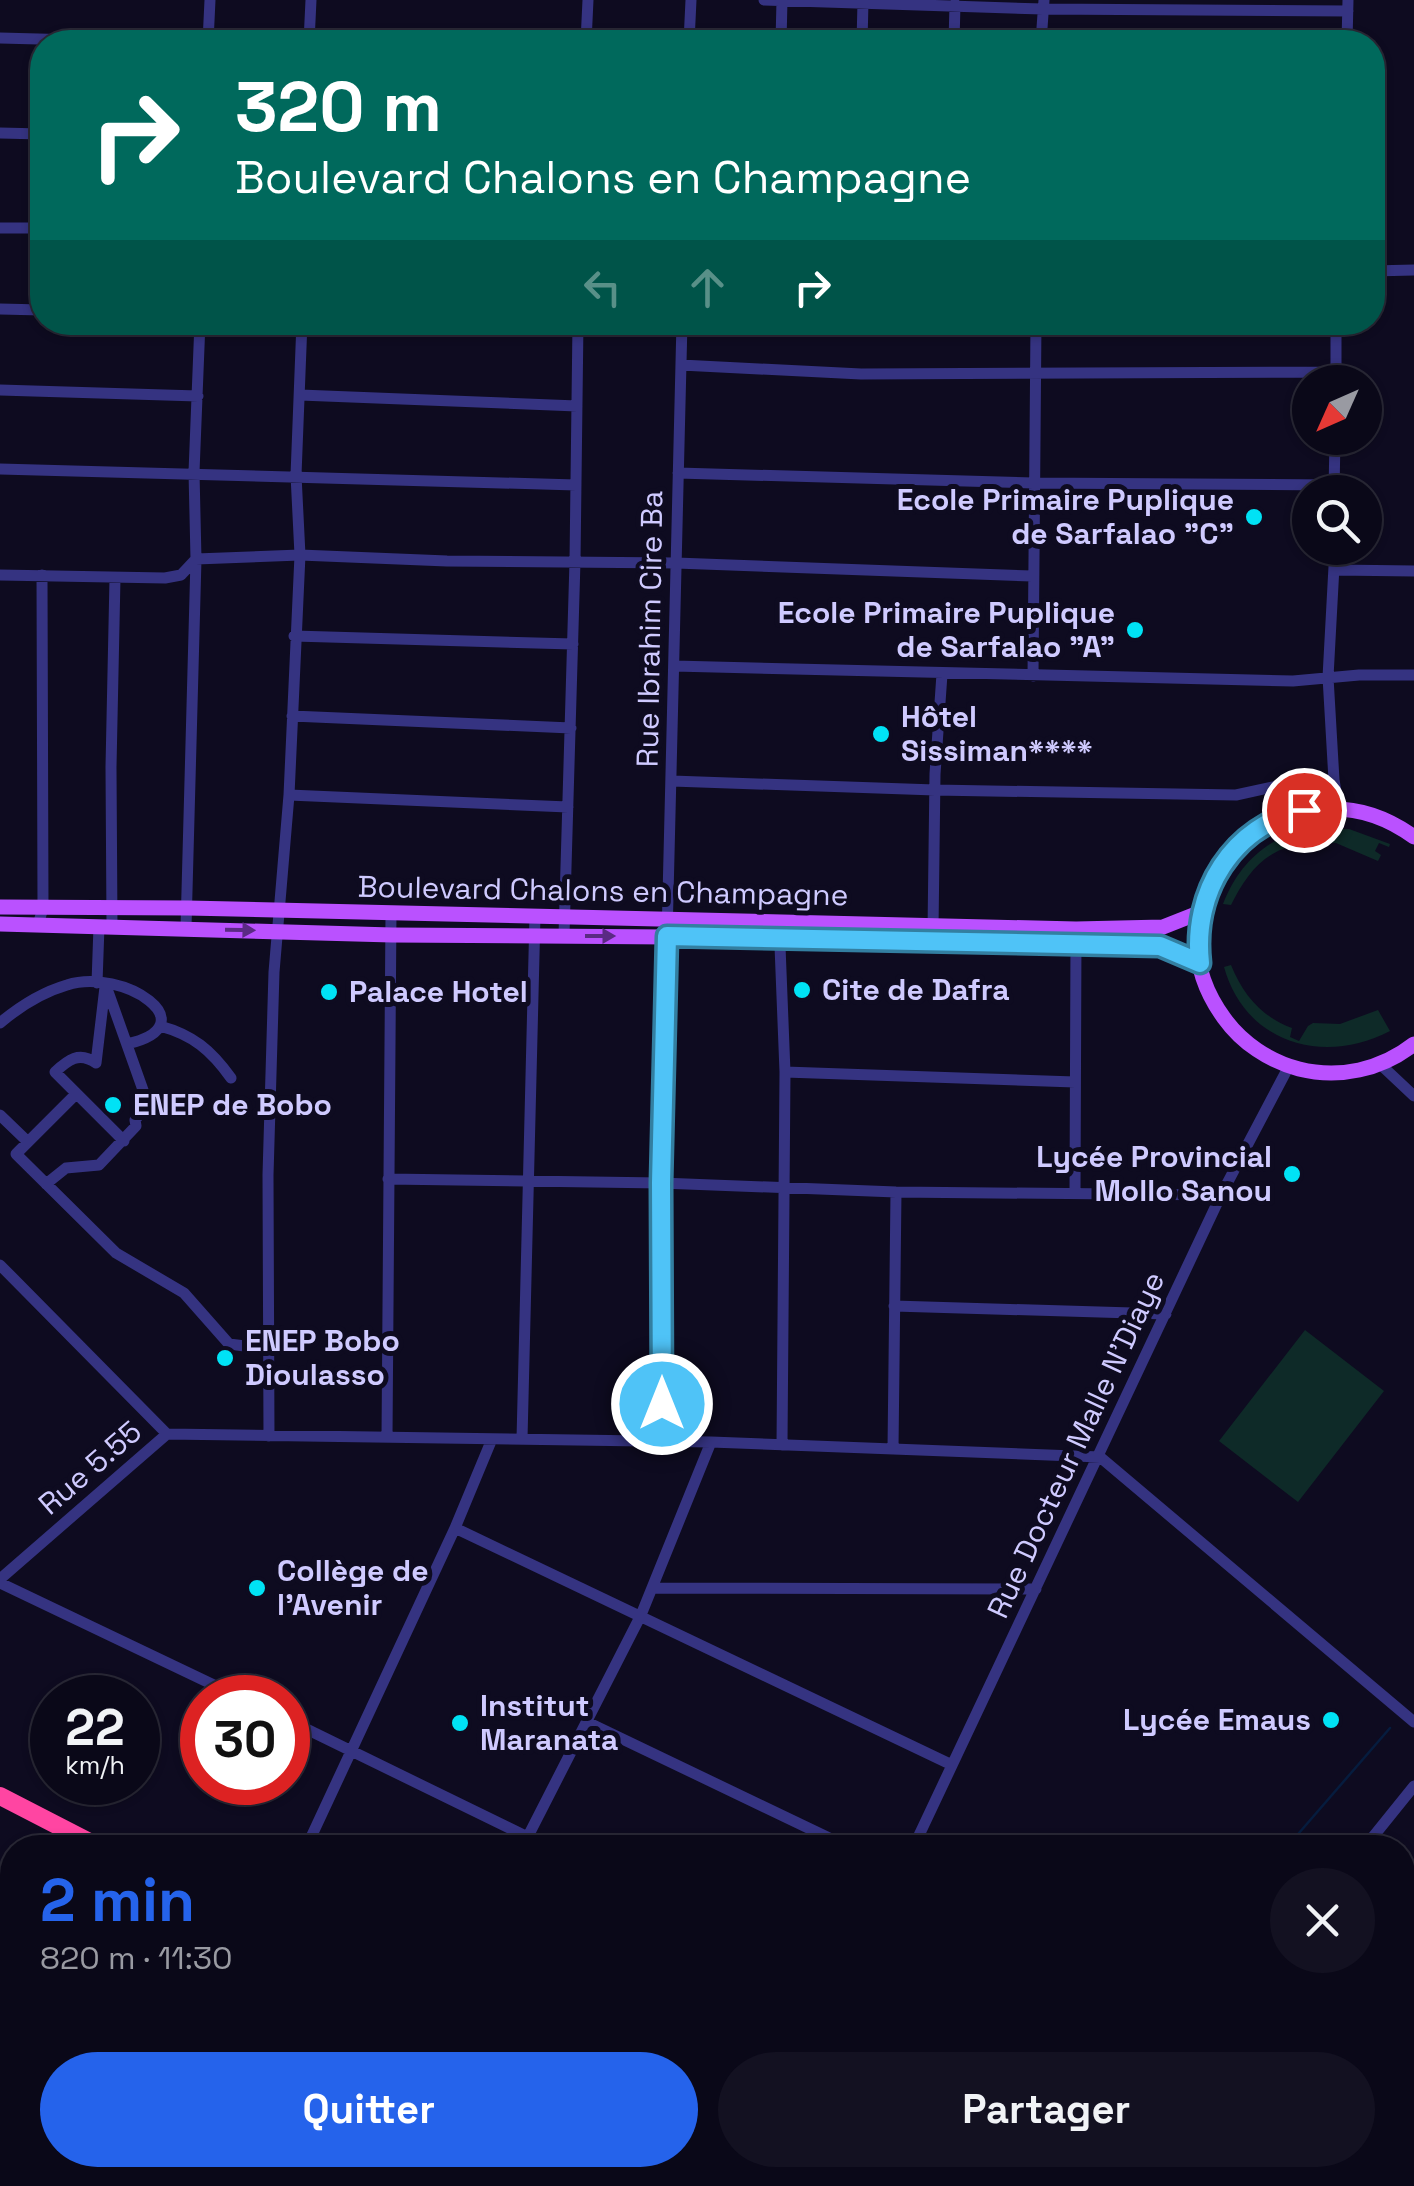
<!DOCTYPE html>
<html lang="fr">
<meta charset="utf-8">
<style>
body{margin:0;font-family:"Space Grotesk",sans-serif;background:#131121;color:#f1f3f6;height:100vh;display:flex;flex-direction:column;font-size:38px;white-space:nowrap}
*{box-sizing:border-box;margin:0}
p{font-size:32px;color:#999aa2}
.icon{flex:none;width:55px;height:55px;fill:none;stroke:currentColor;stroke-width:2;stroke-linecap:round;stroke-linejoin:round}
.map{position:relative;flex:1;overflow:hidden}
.drawer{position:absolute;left:0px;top:1835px;width:1415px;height:352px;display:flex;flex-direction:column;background:#0a0818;border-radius:40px 40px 0 0;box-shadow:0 2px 8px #0004,0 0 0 2px #2a2937}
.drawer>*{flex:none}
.hud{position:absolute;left:30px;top:30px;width:1355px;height:305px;border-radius:40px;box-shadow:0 2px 8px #0004,0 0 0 2px #2a2937;background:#00695c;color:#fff;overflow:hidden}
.needle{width:65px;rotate:225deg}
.tools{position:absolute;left:1292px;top:365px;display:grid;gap:20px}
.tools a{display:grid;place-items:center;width:90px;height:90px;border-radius:50%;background:#0a0818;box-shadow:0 2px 8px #0004,0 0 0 2px #2a2937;font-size:50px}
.speed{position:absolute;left:30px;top:1675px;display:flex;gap:20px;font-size:50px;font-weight:700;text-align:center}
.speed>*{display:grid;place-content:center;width:130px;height:130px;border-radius:50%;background:#0a0818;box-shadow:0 2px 8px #0004,0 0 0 2px #2a2937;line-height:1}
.speed small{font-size:25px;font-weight:400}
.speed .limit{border:15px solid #d22;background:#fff;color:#111}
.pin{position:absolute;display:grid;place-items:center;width:85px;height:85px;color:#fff;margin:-42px;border:5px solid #fff;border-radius:50%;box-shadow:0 2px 10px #0007}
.me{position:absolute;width:110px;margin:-55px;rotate:0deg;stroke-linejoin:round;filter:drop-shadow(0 0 8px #0008)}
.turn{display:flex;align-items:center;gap:35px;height:210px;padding:0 40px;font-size:45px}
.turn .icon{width:130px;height:130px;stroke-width:2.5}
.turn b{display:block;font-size:70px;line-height:85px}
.lanes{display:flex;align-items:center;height:95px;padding:0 40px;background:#0003;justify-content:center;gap:50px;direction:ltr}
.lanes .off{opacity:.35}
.round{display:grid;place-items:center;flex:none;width:105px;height:105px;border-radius:52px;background:#131121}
.summary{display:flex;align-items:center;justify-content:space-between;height:170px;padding:0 40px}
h1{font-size:60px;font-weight:600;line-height:75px;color:#2563eb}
.primary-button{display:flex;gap:20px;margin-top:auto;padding:20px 40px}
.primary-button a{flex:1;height:115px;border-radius:60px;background:#2563eb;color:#fff;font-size:40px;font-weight:600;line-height:115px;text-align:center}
.primary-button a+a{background:#131121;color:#f1f3f6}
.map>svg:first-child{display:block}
</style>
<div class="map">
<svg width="1414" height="2186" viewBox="0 0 1414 2186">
<rect width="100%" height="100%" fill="#0e0b20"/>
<path fill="#0e2a28" d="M1319,828L1349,829L1390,844L1389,847L1379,843L1375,851L1381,855L1378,861L1336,843L1303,842L1301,832Z
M1284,836L1289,847C1260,855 1244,879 1231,905L1223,904C1236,872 1253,852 1284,836Z
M1231,965C1243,995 1262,1017 1292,1028L1290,1037L1299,1041L1308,1026L1313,1023L1340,1024L1378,1010L1390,1031C1323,1066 1245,1043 1224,967Z
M1305,1330L1384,1391L1298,1502L1219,1441Z"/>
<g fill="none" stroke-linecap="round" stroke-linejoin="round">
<path stroke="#061c3e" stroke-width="2.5" d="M1286,1848L1390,1728
M1189,2183V2186"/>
<path stroke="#353381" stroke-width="11" d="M764,0L1043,9L1348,11
M0,38L154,42
M208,42L210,0
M309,42L311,0
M586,42L588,0
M689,42L691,0
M781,42L782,0
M862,42L863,2
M954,42L955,4
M1041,42L1044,0
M1347,42L1348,0
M0,133L42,134
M0,228H42
M1372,271L1414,270
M0,309L42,310
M592,322L682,325
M681,365L861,374L1336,372
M1336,382V322
M0,390L198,396
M300,395L577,406
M0,469L576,485
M678,473L1033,483L1334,485
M1334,492L1335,438
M1335,548L1328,677L1334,780L1339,808
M1336,570L1414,571
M0,575L165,578L181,575L196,559L300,555L447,561L676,563L1032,576
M294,636L573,644
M674,666L1293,681L1359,675H1414
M1033,676L1036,322
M292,716L571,728
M672,781L935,790L1236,795L1287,784L1334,780
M289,795L568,807
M779,921L785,1072L782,1445
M38,925L43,908L42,575
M112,926L111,767L115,578
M186,928L196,559L194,472L200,322
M933,930L935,774L942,674
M564,935L575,561L578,322
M97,983L99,926
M105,987L96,1063C79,1051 68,1060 55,1072L124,1141
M0,1023C19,1007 43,992 67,985C123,967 210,1025 127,1044
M160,1026C193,1035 211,1050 231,1078
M1380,1064L1414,1096
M785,1072L1075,1082
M76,1094L16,1154L116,1253L184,1293L229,1344L269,1349
M0,1115L28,1142
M388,1179L661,1183L896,1192L1221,1195
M46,1184L66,1168L99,1165L136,1126L135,1120L148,1104L105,983
M1075,1192L1076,937
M0,1265L167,1434L711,1442L1100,1457L1414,1722
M894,1306L1166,1314
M269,1436L268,1175L274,972L289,795L300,555L296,475L302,322
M387,1437L391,913
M522,1439L535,915
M663,1441L661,1183L682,322
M893,1449L896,1192
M455,1528L952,1765
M0,1579L167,1434
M0,1583L241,1698
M653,1588L1036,1589
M288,1720L550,1848
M589,1723L850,1848
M306,1848L455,1528L492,1439
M522,1848L641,1615L711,1442
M913,1848L1221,1195L1289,1066
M1364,1848L1414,1786
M0,1913L12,1924
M1402,1995L1414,1982
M1402,2147L1414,2157
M0,2151L12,2162
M27,2175L40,2186
M304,2175L317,2186
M996,2175L1009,2186
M1205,2175L1219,2186
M1304,2175L1309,2186
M339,2186L345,2175
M683,2186L695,2175
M1133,2186L1142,2175
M1242,2186L1247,2175
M1401,2186L1414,2170"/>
<path stroke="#ba51ff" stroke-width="15" d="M1414,837C1290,746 1133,893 1224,1018C1242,1043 1269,1061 1299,1069C1339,1079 1381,1070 1414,1044
M0,907L188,908L1076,929L1163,927L1201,912
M0,924L392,935L933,939L1160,946L1200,963"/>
<path stroke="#ff45a2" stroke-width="18" d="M0,1796L101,1848
M699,2175L712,2186"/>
</g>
<defs><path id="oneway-solid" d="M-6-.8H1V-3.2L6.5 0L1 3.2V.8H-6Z" transform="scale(2.5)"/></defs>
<g fill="#5b2a84">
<use href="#oneway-solid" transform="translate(240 930) rotate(1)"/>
<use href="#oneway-solid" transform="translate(600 936)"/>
</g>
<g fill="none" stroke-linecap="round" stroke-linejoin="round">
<g stroke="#337fa1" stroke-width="25">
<path id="route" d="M662,1404L661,1183L667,936L1160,946L1200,963C1192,892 1232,826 1304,810"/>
</g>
<use href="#route" stroke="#4fc3f7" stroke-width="18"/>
</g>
<g fill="#00e2f5" stroke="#0e0b20" stroke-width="4">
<circle cx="1254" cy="517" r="10"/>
<circle cx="1135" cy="630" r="10"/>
<circle cx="881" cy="734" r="10"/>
<circle cx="802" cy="990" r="10"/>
<circle cx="329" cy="992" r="10"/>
<circle cx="113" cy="1105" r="10"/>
<circle cx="1292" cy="1174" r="10"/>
<circle cx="225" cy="1358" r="10"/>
<circle cx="257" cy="1588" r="10"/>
<circle cx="1331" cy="1720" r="10"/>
<circle cx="460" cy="1723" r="10"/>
</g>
<g text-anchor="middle" stroke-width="10" stroke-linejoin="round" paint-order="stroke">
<g font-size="30" font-weight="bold" fill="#cfcaff" stroke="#0e0b20" text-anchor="start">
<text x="1234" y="510" text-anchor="end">Ecole Primaire Puplique<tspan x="1234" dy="34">de Sarfalao "C"</tspan></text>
<text x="1115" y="623" text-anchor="end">Ecole Primaire Puplique<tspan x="1115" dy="34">de Sarfalao "A"</tspan></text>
<text x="901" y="727">Hôtel<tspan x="901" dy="34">Sissiman****</tspan></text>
<text x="822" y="1000">Cite de Dafra</text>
<text x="349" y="1002">Palace Hotel</text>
<text x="133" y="1115">ENEP de Bobo</text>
<text x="1272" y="1167" text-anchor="end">Lycée Provincial<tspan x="1272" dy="34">Mollo Sanou</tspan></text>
<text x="245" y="1351">ENEP Bobo<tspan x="245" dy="34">Dioulasso</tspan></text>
<text x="277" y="1581">Collège de<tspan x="277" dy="34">l'Avenir</tspan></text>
<text x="480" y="1716">Institut<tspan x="480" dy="34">Maranata</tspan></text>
<text x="1311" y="1730" text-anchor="end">Lycée Emaus</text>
</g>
<g font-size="30" fill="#cfcaff" stroke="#0e0b20">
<text transform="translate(650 629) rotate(-89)" y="10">Rue Ibrahim Cire Ba</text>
<text transform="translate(603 891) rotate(1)" y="10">Boulevard Chalons en Champagne</text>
<text transform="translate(1076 1445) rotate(-65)" y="10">Rue Docteur Malle N'Diaye</text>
<text transform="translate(90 1468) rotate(-41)" y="10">Rue 5.55</text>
</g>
</g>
</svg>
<div class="tools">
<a><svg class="needle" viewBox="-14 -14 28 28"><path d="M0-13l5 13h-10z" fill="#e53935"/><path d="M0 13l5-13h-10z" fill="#999aa2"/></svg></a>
<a><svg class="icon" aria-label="search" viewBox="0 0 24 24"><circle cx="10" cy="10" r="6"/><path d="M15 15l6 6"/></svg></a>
</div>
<div class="speed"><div>22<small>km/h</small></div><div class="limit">30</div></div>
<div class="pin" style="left:1304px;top:810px;background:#d93025"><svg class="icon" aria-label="arrive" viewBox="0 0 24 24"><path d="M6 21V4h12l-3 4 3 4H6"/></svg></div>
<svg class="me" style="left:662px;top:1404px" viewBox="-20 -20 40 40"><circle r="17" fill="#4fc3f7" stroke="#fff" stroke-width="3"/><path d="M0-11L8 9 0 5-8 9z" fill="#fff"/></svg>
<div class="hud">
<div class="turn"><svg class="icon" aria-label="right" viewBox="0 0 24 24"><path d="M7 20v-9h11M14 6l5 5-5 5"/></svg><div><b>320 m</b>Boulevard Chalons en Champagne</div></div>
<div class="lanes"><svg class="icon off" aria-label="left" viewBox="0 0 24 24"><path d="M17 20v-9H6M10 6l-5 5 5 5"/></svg><svg class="icon off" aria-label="ahead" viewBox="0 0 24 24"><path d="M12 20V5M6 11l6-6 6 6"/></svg><svg class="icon" aria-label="right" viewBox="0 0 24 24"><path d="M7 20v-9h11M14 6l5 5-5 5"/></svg></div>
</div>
<section class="drawer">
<div class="summary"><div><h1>2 min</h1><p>820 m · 11:30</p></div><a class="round"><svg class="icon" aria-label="close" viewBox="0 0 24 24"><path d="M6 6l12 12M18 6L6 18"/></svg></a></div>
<div class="primary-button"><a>Quitter</a><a>Partager</a></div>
</section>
</div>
